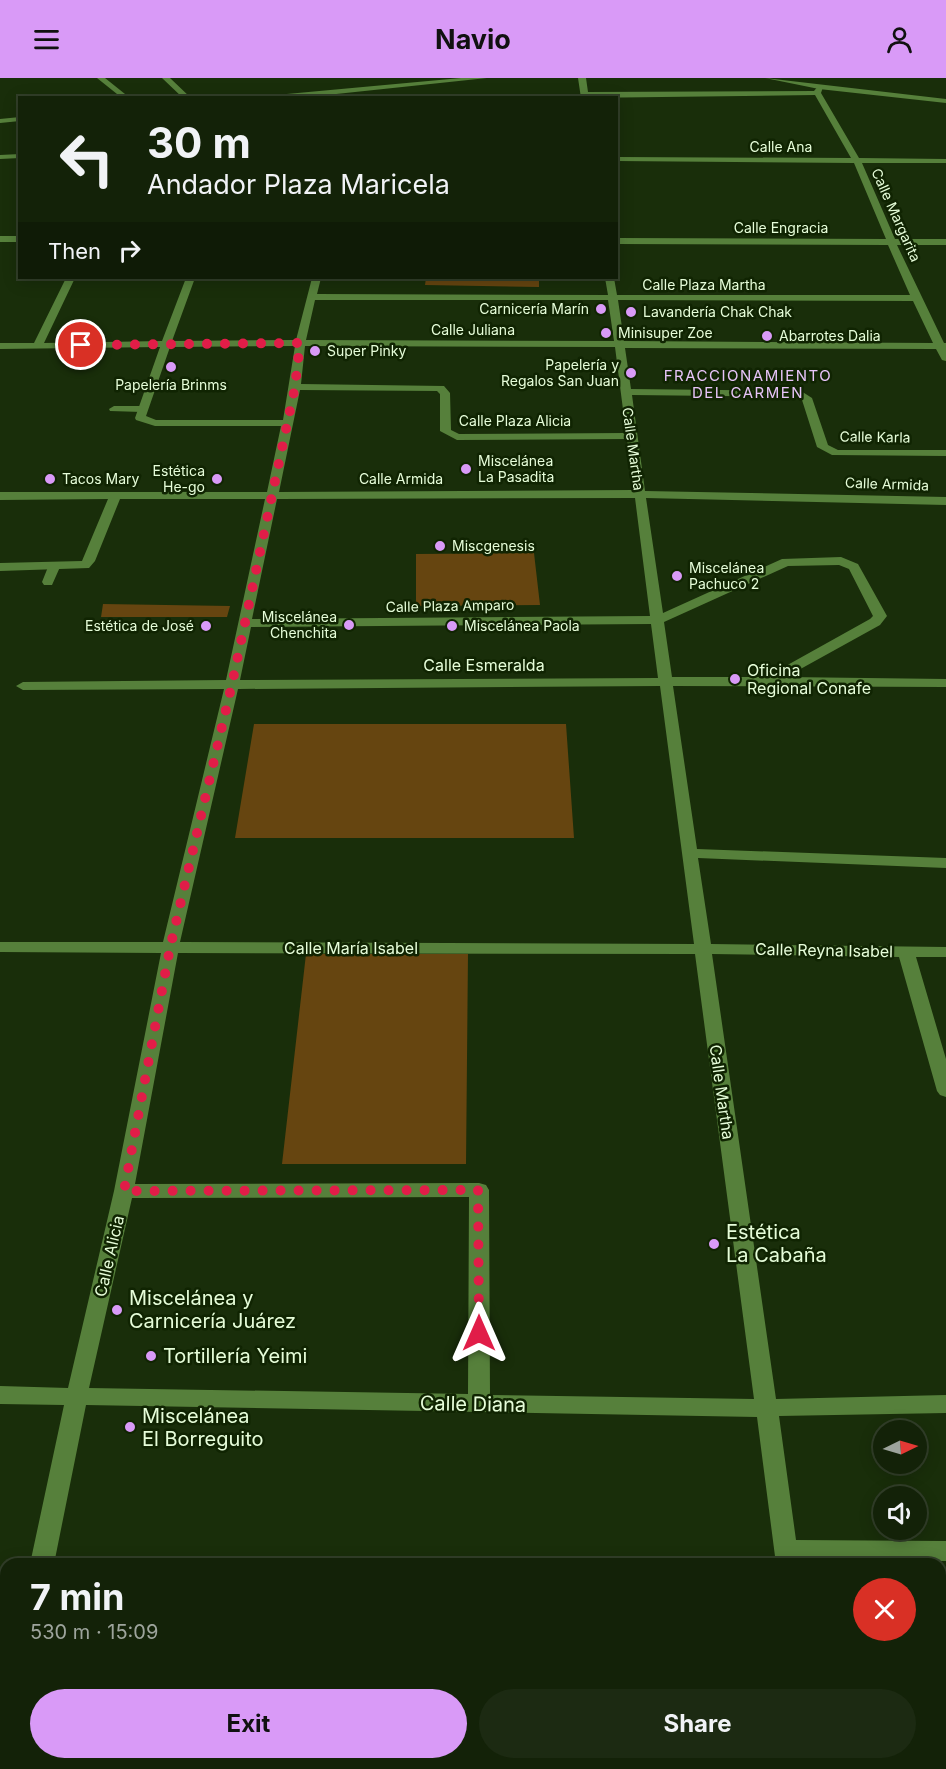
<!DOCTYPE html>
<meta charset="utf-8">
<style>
body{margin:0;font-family:Inter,sans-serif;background:#1c2a12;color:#f1f3f6;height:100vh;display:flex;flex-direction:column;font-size:22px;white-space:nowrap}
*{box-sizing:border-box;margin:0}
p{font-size:20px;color:#9da49c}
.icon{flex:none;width:33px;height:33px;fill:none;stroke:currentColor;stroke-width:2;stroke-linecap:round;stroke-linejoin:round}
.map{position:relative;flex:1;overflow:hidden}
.details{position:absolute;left:0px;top:1480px;width:946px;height:212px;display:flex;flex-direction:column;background:#132208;border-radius:18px 18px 0 0;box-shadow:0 3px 15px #0003,0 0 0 2px #323f29}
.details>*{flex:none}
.hud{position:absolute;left:18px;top:18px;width:600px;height:183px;border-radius:0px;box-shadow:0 3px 15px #0003,0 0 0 2px #323f29;background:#132208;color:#f1f3f6;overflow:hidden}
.needle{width:39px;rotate:85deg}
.tools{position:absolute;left:873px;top:1342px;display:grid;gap:12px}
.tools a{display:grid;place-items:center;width:54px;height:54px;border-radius:50%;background:#132208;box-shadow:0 3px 15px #0003,0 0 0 2px #323f29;font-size:30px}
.pin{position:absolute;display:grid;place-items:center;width:51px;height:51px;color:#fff;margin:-26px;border:3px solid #fff;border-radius:50%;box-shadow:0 2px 6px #0007}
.me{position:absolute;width:66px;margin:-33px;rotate:0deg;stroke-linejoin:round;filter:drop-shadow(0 0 4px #0008)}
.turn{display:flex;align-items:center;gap:21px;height:126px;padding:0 30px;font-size:27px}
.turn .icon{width:78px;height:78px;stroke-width:2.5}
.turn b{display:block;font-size:42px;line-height:51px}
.then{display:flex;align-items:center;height:57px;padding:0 30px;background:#0003;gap:12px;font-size:22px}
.round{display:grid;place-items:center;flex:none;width:63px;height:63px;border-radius:32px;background:#1c2a12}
.head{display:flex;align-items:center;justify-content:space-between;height:102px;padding:0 30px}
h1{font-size:36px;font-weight:700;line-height:45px}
.action{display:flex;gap:12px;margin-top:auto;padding:12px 30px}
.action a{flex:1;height:69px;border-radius:36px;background:#d99af7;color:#111;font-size:24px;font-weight:700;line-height:69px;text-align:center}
.action a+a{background:#1c2a12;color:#f1f3f6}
header{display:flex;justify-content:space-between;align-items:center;height:78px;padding:0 30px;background:#d99af7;color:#111;font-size:27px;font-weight:700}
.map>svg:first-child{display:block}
</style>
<header><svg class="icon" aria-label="menu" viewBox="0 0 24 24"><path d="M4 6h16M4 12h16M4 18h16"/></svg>Navio<svg class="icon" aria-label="person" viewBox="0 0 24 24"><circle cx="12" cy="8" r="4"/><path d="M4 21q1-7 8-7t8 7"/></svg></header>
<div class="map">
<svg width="946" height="1691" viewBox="0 0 946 1691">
<rect width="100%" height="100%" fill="#192e0a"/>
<path fill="#664510" d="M426,200H539V209L425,207Z
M534,475L540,527L416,528V476Z
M103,526L230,528L227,539H101Z
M254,646H566L574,760H235Z
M306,876H468L466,1086H282Z"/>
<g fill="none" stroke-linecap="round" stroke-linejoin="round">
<path fill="#56803b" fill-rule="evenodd" d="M114,328H142L147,331L142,334L110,333L109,331Z
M54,485L60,489L52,507H44L42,504L48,489Z"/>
<path fill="#56803b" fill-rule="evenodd" d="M97,0H105L130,20H122Z
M162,0H170L191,20H183Z
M461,0H487L308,19L242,20Z
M578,0H586L588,14L814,13L819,7L823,9L821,15L859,80L946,81V85H862L895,161H946V167H897L944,265H946V283L942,282L936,271L625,270L631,311L801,313L812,320L828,367L838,372H946V378L832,377L817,369L802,322L799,319L632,317L645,413L946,419V427L646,420L663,535L782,481L841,479L858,486L887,538L880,547L786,599L946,601V609L673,608L697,771L946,780V790L698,780L711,866L946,869V879H916L946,981V1019L940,1017L937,1013L899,879L712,876L776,1321L946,1317V1335L779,1338L796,1462L946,1463V1483L799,1482L800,1486H776L757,1339L86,1327L54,1486H30L64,1327L0,1326V1308L68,1310L114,1113L161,875L0,874V864H163L224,611L23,612L16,608L23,604L226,602L265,421H120L95,483L89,490L0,493V485L82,483L108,421L0,422V414H267L281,348H155L136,342L135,340L160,269L0,271V265H34L66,200H75L44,265L162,263L186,200H195L172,263L296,262L312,200H321L317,216L608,217L605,200H614L617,217H910L888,167L616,166V160L886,161L854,85L616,83V79L851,80L815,17L581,20ZM315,222H608L614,263L306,262ZM618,222L913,223L933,265L624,263ZM295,268L283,342H156L146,338L170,269ZM305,268L615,269L626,355L459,356L451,352L450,315L444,308L301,306ZM300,312L437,313L440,316V353L457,362L627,361L634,412L279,414ZM635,420L650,538L252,541L277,421ZM839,487L849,491L873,538L870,541L766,599H672L664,544L788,488ZM651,546L658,600L240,602L251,549ZM660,608L694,866L180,864L238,611ZM178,875L695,876L754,1321L490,1317L489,1112L486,1107L479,1105L135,1106ZM469,1119L468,1316L89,1310L132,1120Z
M20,39V43L0,45V41Z
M20,76V80L0,81V77Z
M0,158H20V164H0Z
M6,1652V1686H67L69,1691H0V1654Z
M802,1686H828V1691H802Z"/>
<path fill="#56803b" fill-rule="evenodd" d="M765,0L946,21V25L819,11Z"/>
</g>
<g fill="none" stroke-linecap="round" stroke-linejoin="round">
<path stroke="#e11d48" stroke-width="10" stroke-dasharray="0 18" d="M81,267L300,265L295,309L232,606L170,870L124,1113L478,1112L479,1255"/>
</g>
<g fill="#d99af7" stroke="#102402" stroke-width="2">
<circle cx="601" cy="231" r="6"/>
<circle cx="631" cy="234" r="6"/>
<circle cx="606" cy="255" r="6"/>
<circle cx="767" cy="258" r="6"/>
<circle cx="315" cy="273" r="6"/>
<circle cx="171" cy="289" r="6"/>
<circle cx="631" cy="295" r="6"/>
<circle cx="466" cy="391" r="6"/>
<circle cx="50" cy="401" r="6"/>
<circle cx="217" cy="401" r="6"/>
<circle cx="440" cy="468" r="6"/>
<circle cx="677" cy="498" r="6"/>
<circle cx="349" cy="547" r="6"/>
<circle cx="206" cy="548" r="6"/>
<circle cx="452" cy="548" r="6"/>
<circle cx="735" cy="601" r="6"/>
<circle cx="714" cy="1166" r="6"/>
<circle cx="117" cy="1232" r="6"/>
<circle cx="151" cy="1278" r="6"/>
<circle cx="130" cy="1349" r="6"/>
</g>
<g text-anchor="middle" stroke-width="5" stroke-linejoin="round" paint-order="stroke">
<g font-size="14" fill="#e6fdd9" stroke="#102402">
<text x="781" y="74">Calle Ana</text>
<text transform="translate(896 137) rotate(66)" y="5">Calle Margarita</text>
<text x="781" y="155">Calle Engracia</text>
<text x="704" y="212">Calle Plaza Martha</text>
<text x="473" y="257">Calle Juliana</text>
<text x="515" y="348">Calle Plaza Alicia</text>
<text transform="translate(875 359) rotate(1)" y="5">Calle Karla</text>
<text transform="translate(633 371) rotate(82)" y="5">Calle Martha</text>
<text x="401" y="406">Calle Armida</text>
<text transform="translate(887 406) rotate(2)" y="5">Calle Armida</text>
<text transform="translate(450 528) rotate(-1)" y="5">Calle Plaza Amparo</text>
</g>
<g font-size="14" fill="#e6fdd9" stroke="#102402" text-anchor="start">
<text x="589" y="236" text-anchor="end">Carnicería Marín</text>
<text x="643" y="239">Lavandería Chak Chak</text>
<text x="618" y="260">Minisuper Zoe</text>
<text x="779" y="263">Abarrotes Dalia</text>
<text x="327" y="278">Super Pinky</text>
<text x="619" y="292" text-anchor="end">Papelería y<tspan x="619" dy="16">Regalos San Juan</tspan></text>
<text x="171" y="312" text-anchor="middle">Papelería Brinms</text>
<text x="478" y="388">Miscelánea<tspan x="478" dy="16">La Pasadita</tspan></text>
<text x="205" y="398" text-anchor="end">Estética<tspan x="205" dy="16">He-go</tspan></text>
<text x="62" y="406">Tacos Mary</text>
<text x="452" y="473">Miscgenesis</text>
<text x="689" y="495">Miscelánea<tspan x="689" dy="16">Pachuco 2</tspan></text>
<text x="337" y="544" text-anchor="end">Miscelánea<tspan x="337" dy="16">Chenchita</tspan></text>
<text x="194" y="553" text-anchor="end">Estética de José</text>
<text x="464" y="553">Miscelánea Paola</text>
</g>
<g font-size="15" letter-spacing="1.5" fill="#e7c4f8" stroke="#102402">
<text x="748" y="303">FRACCIONAMIENTO<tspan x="748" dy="17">DEL CARMEN</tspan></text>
</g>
<g font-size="16" fill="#e6fdd9" stroke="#102402">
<text x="484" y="593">Calle Esmeralda</text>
<text x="351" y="876">Calle María Isabel</text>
<text transform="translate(824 872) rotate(1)" y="6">Calle Reyna Isabel</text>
<text transform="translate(722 1014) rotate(82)" y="6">Calle Martha</text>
<text transform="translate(109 1178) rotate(-77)" y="6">Calle Alicia</text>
</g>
<g font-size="16" fill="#e6fdd9" stroke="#102402" text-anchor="start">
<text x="747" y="598">Oficina<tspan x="747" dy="18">Regional Conafe</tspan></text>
</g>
<g font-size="20" fill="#e6fdd9" stroke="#102402" text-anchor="start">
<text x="726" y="1161">Estética<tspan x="726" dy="23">La Cabaña</tspan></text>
<text x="129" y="1227">Miscelánea y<tspan x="129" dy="23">Carnicería Juárez</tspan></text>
<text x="163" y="1285">Tortillería Yeimi</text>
<text x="142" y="1345">Miscelánea<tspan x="142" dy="23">El Borreguito</tspan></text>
</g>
<g font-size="20" fill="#e6fdd9" stroke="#102402">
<text transform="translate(473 1326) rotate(1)" y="7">Calle Diana</text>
</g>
</g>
</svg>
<div class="tools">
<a><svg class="needle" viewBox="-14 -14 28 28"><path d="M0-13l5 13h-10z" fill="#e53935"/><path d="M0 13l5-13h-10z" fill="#9da49c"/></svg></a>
<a><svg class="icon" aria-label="sound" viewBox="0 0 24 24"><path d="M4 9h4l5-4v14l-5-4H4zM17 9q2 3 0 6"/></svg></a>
</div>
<div class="pin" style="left:81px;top:267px;background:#d93025"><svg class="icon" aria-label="arrive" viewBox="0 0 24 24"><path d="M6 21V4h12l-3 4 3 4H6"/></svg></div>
<svg class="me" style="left:479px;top:1255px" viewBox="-20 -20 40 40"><path d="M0-17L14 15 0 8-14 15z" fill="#e11d48" stroke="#fff" stroke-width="4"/></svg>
<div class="hud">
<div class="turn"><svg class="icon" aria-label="left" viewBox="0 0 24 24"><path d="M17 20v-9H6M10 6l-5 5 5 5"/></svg><div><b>30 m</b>Andador Plaza Maricela</div></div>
<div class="then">Then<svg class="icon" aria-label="right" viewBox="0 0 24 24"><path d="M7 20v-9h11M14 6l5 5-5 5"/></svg></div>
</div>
<section class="details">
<div class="head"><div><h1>7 min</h1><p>530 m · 15:09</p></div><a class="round" style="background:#d93025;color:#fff"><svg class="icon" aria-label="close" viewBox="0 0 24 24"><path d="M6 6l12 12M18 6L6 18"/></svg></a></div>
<div class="action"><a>Exit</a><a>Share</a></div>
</section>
</div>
